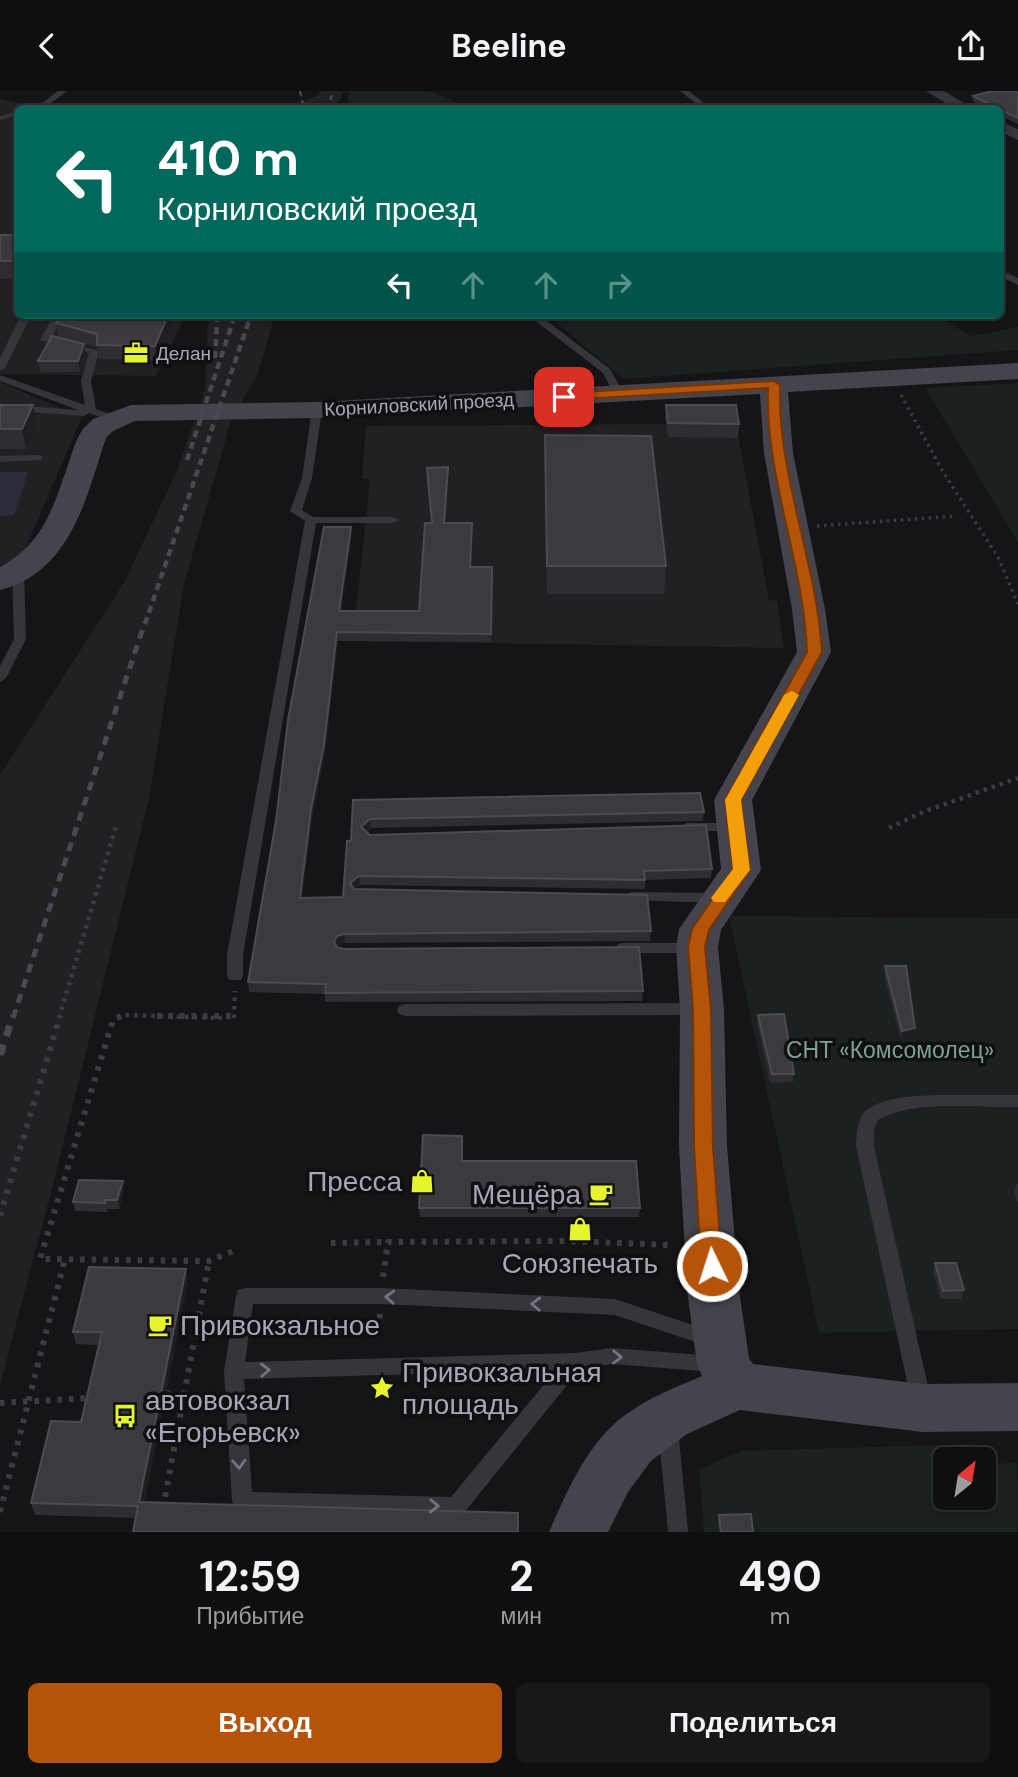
<!DOCTYPE html>
<html lang="ru">
<meta charset="utf-8">
<style>
body{margin:0;font-family:"DM Sans",sans-serif;background:#191819;color:#f1f3f6;height:100vh;display:flex;flex-direction:column;font-size:26px;white-space:nowrap}
*{box-sizing:border-box;margin:0}
p{font-size:23px;color:#9c9c9f}
.icon{flex:none;width:38px;height:38px;fill:none;stroke:currentColor;stroke-width:2;stroke-linecap:round;stroke-linejoin:round}
.map{position:relative;height:1441px;overflow:hidden}
.sheet{display:flex;flex-direction:column;background:#100f10;flex:1}
.sheet>*{flex:none}
.guide{position:absolute;left:14px;top:14px;width:990px;height:214px;border-radius:10px;box-shadow:0 4px 10px #0003,0 0 0 2px #302f30;background:#00695c;color:#fff;overflow:hidden}
.needle{width:46px;rotate:30deg}
.controls{position:absolute;left:933px;top:1356px;display:grid;gap:14px}
.controls a{display:grid;place-items:center;width:63px;height:63px;border-radius:10px;background:#100f10;box-shadow:0 4px 10px #0003,0 0 0 2px #302f30;font-size:35px}
.pin{position:absolute;display:grid;place-items:center;width:60px;height:60px;color:#fff;margin:-30px;border-radius:14px;box-shadow:0 4px 10px #0006}
.me{position:absolute;width:77px;margin:-38px;rotate:356deg;stroke-linejoin:round;filter:drop-shadow(0 0 5px #0008)}
.turn{display:flex;align-items:center;gap:24px;height:147px;padding:0 28px;font-size:32px}
.turn .icon{width:91px;height:91px;stroke-width:2.5}
.turn b{display:block;font-size:49px;line-height:60px}
.lanes{display:flex;align-items:center;height:66px;padding:0 28px;background:#0003;justify-content:center;gap:35px;direction:ltr}
.lanes .off{opacity:.35}
.eta{display:flex;justify-content:space-evenly;align-items:center;height:119px;text-align:center}
.eta b{font-size:42px;font-weight:700;line-height:49px}
.cta{display:flex;gap:14px;margin-top:auto;padding:14px 28px}
.cta a{flex:1;height:80px;border-radius:10px;background:#b45309;color:#fff;font-size:28px;font-weight:700;line-height:80px;text-align:center}
.cta a+a{background:#191819;color:#f1f3f6}
header{display:flex;justify-content:space-between;align-items:center;height:91px;padding:0 28px;background:#100f10;font-size:32px;font-weight:700}
.map>svg:first-child{display:block}
</style>
<header><svg class="icon" aria-label="back" viewBox="0 0 24 24"><path d="M15 5l-7 7 7 7"/></svg>Beeline<svg class="icon" aria-label="share" viewBox="0 0 24 24"><path d="M12 15V3M7 8l5-5 5 5M5 13v7h14v-7"/></svg></header>
<div class="map">
<svg width="1018" height="1441" viewBox="0 0 1018 1441">
<rect width="100%" height="100%" fill="#151416"/>
<path fill="#222023" d="M320,0H343L337,17H284L319,4Z
M0,8L43,17L18,18V224H186L156,285L0,283Z
M208,224H275L258,282L231,330L184,493L149,707L54,1090L0,1294V684L125,490L178,377L205,299Z
M0,291L82,326L22,465L0,475Z
M735,328L769,509L777,510L784,557L353,550L370,388H362L366,335L665,333Z"/>
<path fill="#1a211e" d="M349,0H429L470,17H346Z
M547,224H939L970,245L1018,236V259L624,288Z
M1018,292V451L925,297Z
M729,825L1018,827V1238L819,1242Z
M971,1353L973,1368H945V1407H984V1373L1017,1372L1018,1441H704L699,1379L740,1360Z"/>
<path fill="#2a2c3a" d="M0,381H28L14,424L0,425Z"/>
<g fill="none" stroke-linecap="round" stroke-linejoin="round">
<path stroke="#3c3b42" stroke-width="3.5" stroke-dasharray="2.5 4.5" stroke-linecap="butt" d="M901,304L943,381L998,466L1018,513
M817,435L955,425"/>
<path stroke="#3c3b42" stroke-width="4.5" stroke-dasharray="3.5 5" stroke-linecap="butt" d="M889,737L923,721L1018,687
M59,927L117,732
M118,927L123,924L222,927
M234,927L235,900"/>
<path stroke="#3c3b42" stroke-width="6" stroke-dasharray="4.5 7" stroke-linecap="butt" d="M121,925L113,929L40,1168L209,1170L236,1159
M157,925H234
M0,1125L60,925
M331,1152L388,1151
M383,1186L388,1151L565,1150L673,1154
M379,1239L380,1222
M166,1302L184,1304
M163,1417L209,1170
M0,1421L65,1168"/>
<path fill="#37353b" fill-rule="evenodd" d="M58,0H67L43,18H34Z
M680,0H689L711,18H703Z
M18,20V24L0,29V25Z
M1001,179L1018,187V194L1001,186Z
M21,224H31L5,277L0,280V267Z
M54,224H64L51,247L99,260L91,290L96,318L118,326V330H110L89,322L84,325L0,319V313L78,319L0,290V284L85,314L81,290L89,262L40,249Z
M528,224H539L610,278L624,303L623,305H615L603,282Z
M317,316L322,319L312,387L302,419L313,426H393L399,429L393,432H316L243,864V885L241,889H229L227,885V864L305,430L290,420L302,387L312,319Z
M38,364L42,365V369L0,371V365Z
M18,476L24,480L26,548L6,587L0,591V575L14,548L12,480Z
M687,732H733L740,736L733,740H682L680,737Z
M631,801L719,802L726,807L719,812L626,809L624,806Z
M623,852H694L699,853L702,857L699,861L694,862H623L618,861L615,857L618,853Z
M697,912L703,914L705,918L703,922L697,924L405,925L399,923L397,919L399,915L405,913Z
M964,1004H1018V1016C978,1017 913,1008 878,1029L874,1039V1055L931,1309L928,1315L921,1318L914,1315L911,1309L856,1055C857,1043 857,1027 867,1019C888,1002 938,1004 964,1004Z
M245,1197H381L615,1208L717,1242L720,1248L717,1254L710,1256L615,1224L381,1213H253L245,1271L575,1262L612,1257L715,1265L722,1267L725,1273L722,1279L715,1281L612,1273L580,1278L463,1423L456,1426L242,1420L235,1417L232,1410L224,1280L236,1205L238,1199ZM556,1279L451,1406L252,1401L244,1288Z
M668,1328L675,1331L678,1337L688,1441H668L658,1337L661,1331Z"/>
<path fill="#37353b" fill-rule="evenodd" d="M926,0H944L974,18H955Z
M1001,31L1018,38V49L1001,41Z"/>
<path fill="#45434b" fill-rule="evenodd" d="M1018,272V288L788,301L793,362L825,518L831,561L752,709L761,779L721,839L718,856L724,918L727,1055L739,1199L749,1267L753,1273L923,1293L1018,1292V1340L923,1341L740,1319L687,1343L651,1370L628,1401L608,1441H549C567,1400 588,1351 625,1324C648,1307 676,1296 702,1285L697,1273L687,1199L679,1055L680,918L676,856L679,838L721,778L714,709L797,561L792,518L764,362L760,303L317,327L135,330L113,340L106,347C86,407 71,481 0,499V476C43,453 53,417 68,374C72,362 76,348 83,338L93,328L131,314L317,311Z"/>
<path stroke="#4a4850" stroke-width="2.5" stroke-dasharray="5 4.5" stroke-linecap="butt" d="M300,0L304,18
M328,18L333,0
M217,231V224
M233,231L235,224
M248,231L251,224"/>
<path stroke="#4a4850" stroke-width="4.5" stroke-dasharray="7 5" stroke-linecap="butt" d="M215,267L217,230
M187,369L233,230
M145,533L249,230"/>
<path stroke="#4a4850" stroke-width="5" stroke-dasharray="9 7" stroke-linecap="butt" d="M13,927L145,531"/>
<path stroke="#4a4850" stroke-width="7" stroke-dasharray="11 9" stroke-linecap="butt" d="M0,964L13,925"/>
<path stroke="#3c3b42" stroke-width="6" stroke-dasharray="4.5 7" stroke-linecap="butt" d="M0,1312L90,1307"/>
</g>
<path fill="#2f2d31" d="M1018,0V33L1001,25V18H987L973,10V5Z
M0,144H18V188H0Z
M60,224H192L190,229H174L157,269L99,268L98,257L84,253L86,264L80,281H40L38,270L58,246L56,232Z
M0,314L37,334L26,358H0Z
M666,314L739,333L738,347L668,346L665,327Z
M545,344L666,475L664,503H547Z
M448,384L445,432L471,476H492L491,551L338,550L325,663L312,727L302,807L343,806L351,750L353,709L704,721L703,730L371,737L367,741L370,744L712,778L711,787L645,789V798L360,794L355,798L651,840L650,850L345,852L338,854L337,856L344,858L643,900L642,910L325,911V903L249,901L248,891L351,436L352,444L341,520H419L431,432Z
M885,875L914,945L901,948L884,884Z
M758,924L794,983L793,991L770,992L757,932Z
M1017,1093H1018V1112L1014,1101Z
M124,1098L119,1118H107V1121L75,1120L73,1111Z
M419,1117H640L639,1126H420Z
M935,1172L964,1199L961,1208H941L933,1181Z
M188,1191L136,1427L35,1424L31,1412L81,1331L99,1254L76,1253L73,1241Z
M719,1424L753,1441H719L718,1432Z"/>
<path fill="#1f1e20" d="M18,163V188L14,170Z
M168,224H173L174,229L157,269L155,255Z
M84,253L86,264L80,281L78,270Z
M33,314L37,334L26,358L22,338Z
M351,436L352,444L340,529L339,520Z
M337,541L338,550L325,663L312,727L301,816L300,807L311,718Z
M370,728L371,737L361,745V736Z
M359,785L360,794L350,802V792Z
M344,843L345,852L338,854L334,860V851L337,845Z
M915,937L914,945L901,948L902,940Z
M123,1090L124,1098L119,1118L117,1109Z
M186,1178L188,1191L142,1424L139,1411Z"/>
<path fill="#3c3a3f" stroke="#4d4b52" stroke-width="2" d="M992,0H1018V27L1001,19V18H999L973,5Z
M0,144H18V163L14,170H0Z
M60,224H168L155,255L97,254V243L56,232Z
M52,245L84,253L78,270H38Z
M0,314H33L22,338H0Z
M666,314H736L739,333L668,332Z
M545,344L651,345L666,475H547Z
M448,376L444,432H472L470,476H492L491,543L337,541L324,654L311,718L300,807L343,806L347,750H351L353,709L700,702L704,721L370,728L361,736L370,744L706,734L712,778L644,780L645,789L359,785L350,792L354,798L647,804L651,840L344,843L337,845L334,851L337,856L344,858L639,856L643,900L325,902L326,893L248,891L276,730L288,629L324,436H351L339,520H419L425,432H432L427,377Z
M885,875H906L915,937L902,940Z
M784,923L794,983H772L758,924Z
M423,1044L462,1045V1070H636L640,1117H419Z
M79,1089L123,1090L117,1109H105V1112L73,1111Z
M935,1172H956L964,1199L943,1200Z
M89,1176L186,1178L139,1411L518,1422V1441H133L138,1415L31,1412L51,1330L81,1331L102,1241H73Z
M751,1423L753,1441H721L719,1424Z"/>
<defs><path id="oneway-chevron" d="M-2-3.5L2.5 0L-2 3.5" fill="none" stroke-width="1.6" stroke-linecap="round" stroke-linejoin="round" transform="scale(1.75)"/></defs>
<g stroke="#75737f">
<use href="#oneway-chevron" transform="translate(390 1206) rotate(-177)"/>
<use href="#oneway-chevron" transform="translate(536 1213) rotate(-178)"/>
<use href="#oneway-chevron" transform="translate(617 1266) rotate(1)"/>
<use href="#oneway-chevron" transform="translate(265 1279) rotate(-2)"/>
<use href="#oneway-chevron" transform="translate(239 1373) rotate(87)"/>
<use href="#oneway-chevron" transform="translate(434 1415) rotate(2)"/>
</g>
<path fill="#b45309" stroke="#753606" stroke-width="2" d="M774,290L780,294C777,384 817,472 822,561L741,709L750,779L709,839L705,856L711,918L713,1055L722,1175L719,1181L712,1184L704,1181L701,1175L694,1055L693,918L688,856L692,838L733,778L725,709L807,561C804,472 765,386 768,297L564,309L558,306L564,302Z"/>
<path fill="#f59e0b" d="M792,600L799,604L741,709L750,779L725,811H714L711,807L733,778L725,709L784,604Z"/>
<defs>
<g id="office-bare" transform="scale(1.89)"><path d="M-6-3h4V-5.5h4V-3h4V5H-6ZM-1-4.5V-3h2v-1.5ZM-6 0V1H6V0Z" fill="#e5f52d" stroke="#100f11" stroke-width="2.5" paint-order="stroke"/></g>
<g id="shop-bare" transform="scale(1.89)"><path d="M-5-2.5h2.3a2.7 3.5 0 0 1 5.4 0H5L5.5 6h-11ZM-1.5-2.5h3a1.5 2.3 0 0 0-3 0Z" fill="#e5f52d" stroke="#100f11" stroke-width="2.5" paint-order="stroke"/></g>
<g id="cafe-bare" transform="scale(1.89)"><path d="M-5.5-4.5H6V0H3Q3 3.5 0 3.5H-2.5Q-5.5 3.5-5.5 0ZM3-3.2v2h1.7v-2ZM-6 4.5H4V6H-6Z" fill="#e5f52d" stroke="#100f11" stroke-width="2.5" paint-order="stroke"/></g>
<g id="sight-bare" transform="scale(1.89)"><path d="M0-6L1.8-2.2L6-1.7L2.9 1.2L3.7 5.4L0 3.3L-3.7 5.4L-2.9 1.2L-6-1.7L-1.8-2.2Z" fill="#e5f52d" stroke="#100f11" stroke-width="2.5" paint-order="stroke"/></g>
<g id="bus-bare" transform="scale(1.89)"><path d="M-5-6H5V4H4V6H2V4H-2V6H-4V4H-5ZM-3.5-4V0h7V-4ZM-3.5 1.2v1.5H-2V1.2ZM2 1.2v1.5H3.5V1.2Z" fill="#e5f52d" stroke="#100f11" stroke-width="2.5" paint-order="stroke"/></g>
</defs>
<g fill-rule="evenodd">
<use href="#office-bare" x="136" y="262"/>
<use href="#shop-bare" x="422" y="1090"/>
<use href="#cafe-bare" x="601" y="1103"/>
<use href="#shop-bare" x="580" y="1138"/>
<use href="#cafe-bare" x="160" y="1234"/>
<use href="#sight-bare" x="382" y="1297"/>
<use href="#bus-bare" x="125" y="1325"/>
</g>
<g text-anchor="middle" stroke-width="7" stroke-linejoin="round" paint-order="stroke">
<g font-size="19" fill="#a8a6b7" stroke="#100f11" text-anchor="start">
<text x="156" y="269">Делан</text>
</g>
<g font-size="19" fill="#a8a6b7" stroke="#100f11">
<text transform="translate(419 313) rotate(-3)" y="7">Корниловский проезд</text>
</g>
<g font-size="23" fill="#7ca28f" stroke="#100f11">
<text x="890" y="967">СНТ «Комсомолец»</text>
</g>
<g font-size="28" fill="#a8a6b7" stroke="#100f11" text-anchor="start">
<text x="402" y="1100" text-anchor="end">Пресса</text>
<text x="581" y="1113" text-anchor="end">Мещёра</text>
<text x="580" y="1182" text-anchor="middle">Союзпечать</text>
<text x="180" y="1244">Привокзальное</text>
<text x="402" y="1291">Привокзальная<tspan x="402" dy="32">площадь</tspan></text>
<text x="145" y="1319">автовокзал<tspan x="145" dy="32">«Егорьевск»</tspan></text>
</g>
</g>
</svg>
<div class="controls">
<a><svg class="needle" viewBox="-14 -14 28 28"><path d="M0-13l5 13h-10z" fill="#e53935"/><path d="M0 13l5-13h-10z" fill="#9c9c9f"/></svg></a>
</div>
<div class="pin" style="left:564px;top:306px;background:#d93025"><svg class="icon" aria-label="arrive" viewBox="0 0 24 24"><path d="M6 21V4h12l-3 4 3 4H6"/></svg></div>
<svg class="me" style="left:712px;top:1175px" viewBox="-20 -20 40 40"><circle r="17" fill="#b45309" stroke="#fff" stroke-width="3"/><path d="M0-11L8 9 0 5-8 9z" fill="#fff"/></svg>
<div class="guide">
<div class="turn"><svg class="icon" aria-label="left" viewBox="0 0 24 24"><path d="M17 20v-9H6M10 6l-5 5 5 5"/></svg><div><b>410 m</b>Корниловский проезд</div></div>
<div class="lanes"><svg class="icon" aria-label="left" viewBox="0 0 24 24"><path d="M17 20v-9H6M10 6l-5 5 5 5"/></svg><svg class="icon off" aria-label="ahead" viewBox="0 0 24 24"><path d="M12 20V5M6 11l6-6 6 6"/></svg><svg class="icon off" aria-label="ahead" viewBox="0 0 24 24"><path d="M12 20V5M6 11l6-6 6 6"/></svg><svg class="icon off" aria-label="right" viewBox="0 0 24 24"><path d="M7 20v-9h11M14 6l5 5-5 5"/></svg></div>
</div>
</div>
<section class="sheet">
<div class="eta">
<div><b>12:59</b><p>Прибытие</p></div>
<div><b>2</b><p>мин</p></div>
<div><b>490</b><p>m</p></div>
</div>
<div class="cta"><a>Выход</a><a>Поделиться</a></div>
</section>
